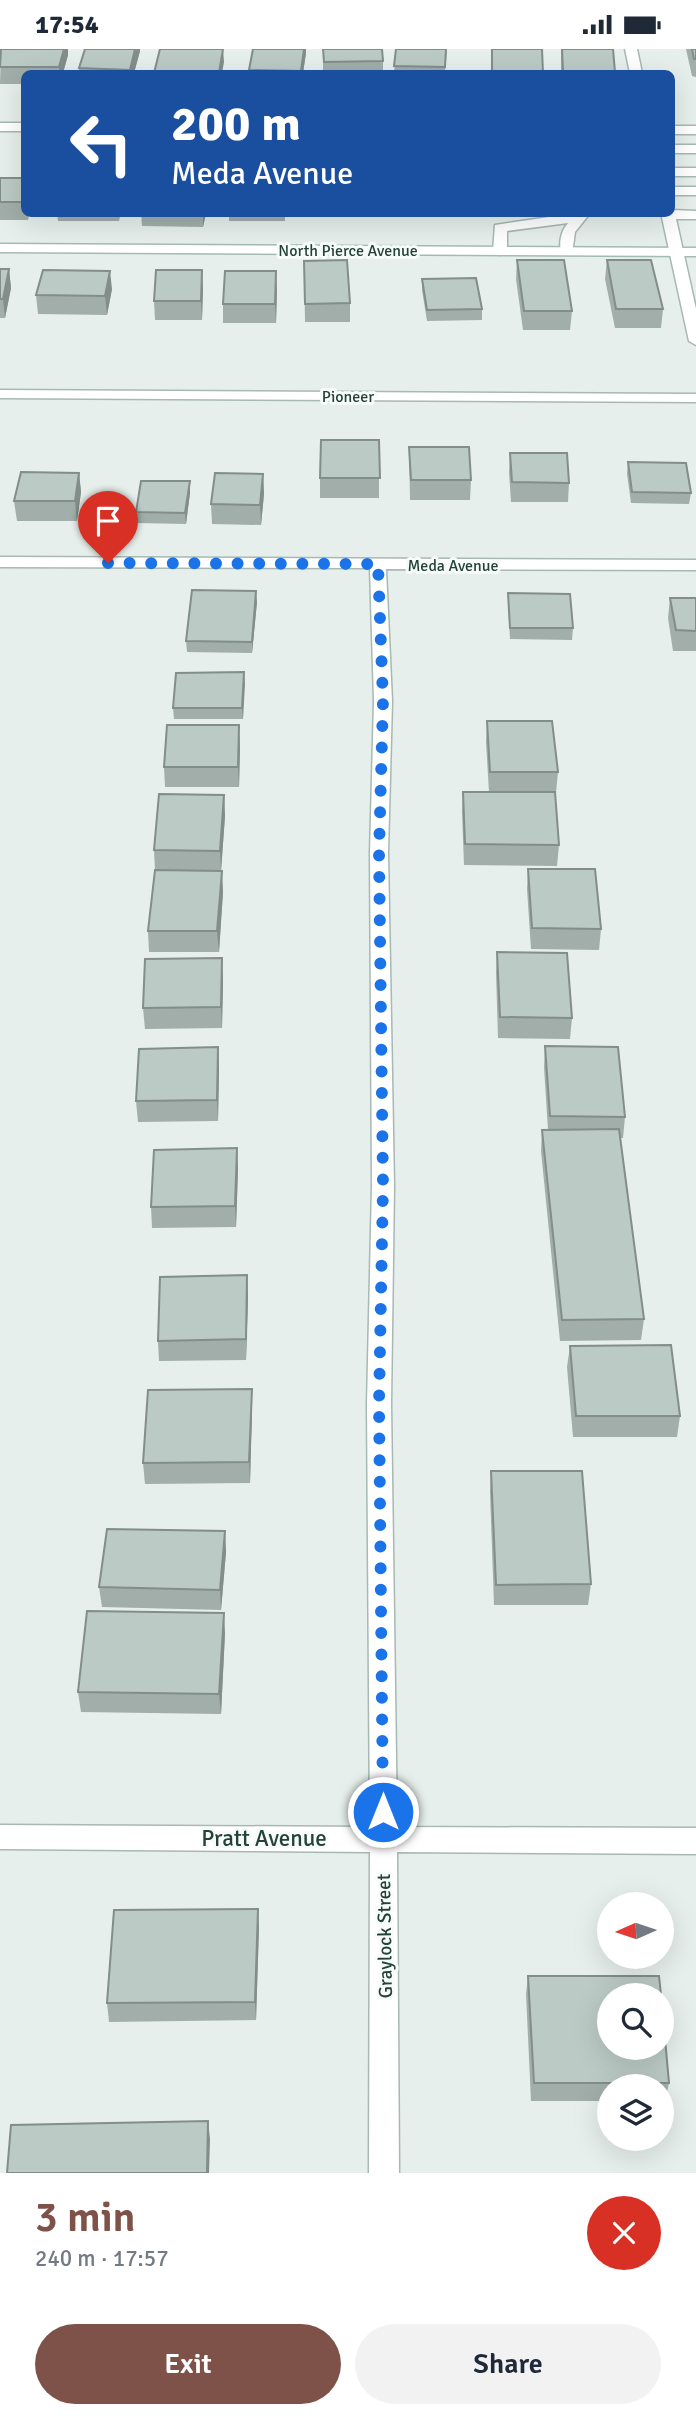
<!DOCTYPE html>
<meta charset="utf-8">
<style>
body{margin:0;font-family:Signika,sans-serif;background:#f2f2f3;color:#1f2937;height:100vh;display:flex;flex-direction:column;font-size:26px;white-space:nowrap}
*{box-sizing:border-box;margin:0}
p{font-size:23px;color:#747a83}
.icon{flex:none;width:38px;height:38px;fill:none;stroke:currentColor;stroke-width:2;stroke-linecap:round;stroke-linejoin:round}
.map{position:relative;height:2124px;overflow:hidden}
.sheet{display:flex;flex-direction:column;background:#fff;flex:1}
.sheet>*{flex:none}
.top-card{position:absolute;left:21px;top:21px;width:654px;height:147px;border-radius:10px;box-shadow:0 7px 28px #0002;background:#1a4fa0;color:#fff;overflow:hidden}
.needle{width:46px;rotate:267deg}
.buttons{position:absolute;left:597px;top:1843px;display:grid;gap:14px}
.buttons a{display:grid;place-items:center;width:77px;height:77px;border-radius:50%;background:#fff;box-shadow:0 7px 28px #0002;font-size:35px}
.pin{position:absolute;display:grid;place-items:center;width:60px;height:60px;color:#fff;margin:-72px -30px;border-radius:50% 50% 50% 0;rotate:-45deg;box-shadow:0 0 7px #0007}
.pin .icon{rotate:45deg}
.me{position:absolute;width:77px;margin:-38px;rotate:0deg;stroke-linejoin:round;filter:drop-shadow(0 0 5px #0008)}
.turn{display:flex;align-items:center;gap:24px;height:147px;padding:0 35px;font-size:32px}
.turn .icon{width:91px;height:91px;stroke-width:2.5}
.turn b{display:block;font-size:49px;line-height:60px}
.round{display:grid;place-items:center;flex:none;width:74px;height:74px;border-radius:37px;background:#f2f2f3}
.summary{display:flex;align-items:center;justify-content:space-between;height:119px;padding:0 35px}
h1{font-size:42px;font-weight:600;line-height:52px;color:#7f5249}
.action{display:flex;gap:14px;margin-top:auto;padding:14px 35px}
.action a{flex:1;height:80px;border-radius:42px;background:#7f5249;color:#fff;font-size:28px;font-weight:600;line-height:80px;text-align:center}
.action a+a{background:#f2f2f3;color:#1f2937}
.status{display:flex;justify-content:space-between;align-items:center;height:49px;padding:0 35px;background:#fff;direction:ltr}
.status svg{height:19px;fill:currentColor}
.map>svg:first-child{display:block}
</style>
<div class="status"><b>17:54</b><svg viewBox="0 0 49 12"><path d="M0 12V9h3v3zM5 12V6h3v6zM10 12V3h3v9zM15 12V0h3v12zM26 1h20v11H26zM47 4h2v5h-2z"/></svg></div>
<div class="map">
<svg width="696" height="2124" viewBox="0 0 696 2124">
<rect width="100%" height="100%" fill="#e6efeb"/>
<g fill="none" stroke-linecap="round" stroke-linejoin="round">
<g stroke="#a8b8b2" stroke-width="3">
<path id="lane" d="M625,0H637L642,24H630Z
M0,74H24V82H0Z
M672,77H696V85H672Z
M672,96H696V104H672Z
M672,119H696V127H672Z
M672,138H696V146H672Z
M672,161L696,162V170H676L696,260V296L689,292L661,164H672Z
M576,164L587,168L575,183L572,205H562C558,195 561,182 568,174L507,182V202L500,206L493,202L495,176Z
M0,341L696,345V353L0,349Z"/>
</g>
<g stroke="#a8b8b2" stroke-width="3">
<path id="street" d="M0,508L696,511V521L386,520L392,652L388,804L394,1137L391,1355L397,1778L696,1779V1805L397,1803L399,2124H369L370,1803L0,1800V1776L370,1778L367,1355L372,1137L370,804L374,652L370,519L0,518Z"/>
</g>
<g stroke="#a4bbb3" stroke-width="3">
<path id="secondary" d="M0,195L696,199V207L0,203Z"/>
</g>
<use href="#lane" fill="#fff" fill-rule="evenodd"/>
<use href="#street" fill="#fff" fill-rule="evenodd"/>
<use href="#secondary" fill="#fff" fill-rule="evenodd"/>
</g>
<path fill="#a1aea9" d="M1,0H68V6L63,24H24V35H0Z
M85,0H140V2L134,24H79V19Z
M323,0L383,12V24H323Z
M396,0H447L445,24H394Z
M492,0H542L543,24H491Z
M561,0H613L614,24H561Z
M686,0H696V28L692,27Z
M306,4L303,24H249V21Z
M0,129H24V164H30L28,171H0Z
M57,164H121L119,172H58Z
M141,164H206L203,178L142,177Z
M229,164H285V172H229Z
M517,211L572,262L570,281H523L516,230Z
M607,211L663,260L661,279H615L605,230Z
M304,212L350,254V273H305Z
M0,220H9L11,239L5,269H0Z
M422,230L482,260V271L427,272L422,241Z
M203,239L202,271H155L154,252Z
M112,240L107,266L38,265L36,246Z
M277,241L276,274H223V255Z
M379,391V449H320V429Z
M409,398L471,431L470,451H410Z
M510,404L569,434L568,453H511L509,423Z
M628,413L691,444L689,455L631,454L627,425Z
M79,424L81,443L77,472H17L14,452Z
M263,425L264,445L261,476L212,475L211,455Z
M190,444L186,475L137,474L136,463Z
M508,544L573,579L572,591L510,590L508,556Z
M670,549H696V602H673L668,569Z
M257,553L252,604L187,603L186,592Z
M244,623L243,670H174L173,659Z
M487,672L558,723L556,744H555L559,796L557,817L464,816L462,763L463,743H489L486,693Z
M240,697L239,738H165L164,718Z
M224,746L225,767L221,822L223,843L219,903H149L148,882L155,821L154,801Z
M528,820L601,880L599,901L531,900L527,840Z
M497,903L572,969L570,990L498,989L496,924Z
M223,930L222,979L145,980L143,959Z
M545,997L625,1068L623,1089H620L644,1270L641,1291L560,1292L541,1102L542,1081H548L544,1018Z
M218,998L219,1019L218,1072L138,1073L136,1052Z
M237,1099L238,1120L236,1178L152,1179L151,1158Z
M247,1226L248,1247L246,1311L159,1312L158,1292Z
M570,1297L680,1367L677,1388H573L567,1318Z
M252,1340V1361L250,1434L145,1435L143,1414Z
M491,1422L591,1535L588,1556H494L490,1443Z
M225,1482L226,1503L221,1561L102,1558L99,1538Z
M225,1584L221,1665L81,1663L78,1643Z
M259,1878L256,1971L109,1973L107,1954Z
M528,1927L669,2034L665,2052H662V2037H609V2052H531L526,1945Z"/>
<path fill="#838d89" d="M64,0H68V6L63,24H59V18Z
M135,0H140V2L134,24H130V21Z
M223,0L224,13L222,24H219Z
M304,0H306V4L303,24H301Z
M203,164H206L203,178Z
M9,220L11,239L5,269L3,250Z
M202,221L203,239L202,271L201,252Z
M110,222L112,240L107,266L105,247Z
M276,222L277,241L276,274L275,255Z
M79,424L81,443L77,472L75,452Z
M263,425L264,445L261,476L260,456Z
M190,432V444L186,475L185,464Z
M256,542L257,553L252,604V593Z
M244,623L245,635L243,670L242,659Z
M239,676L240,697L239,738L238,718Z
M224,746L225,767L221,822L220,802Z
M222,822L223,843L219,903L217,882Z
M222,909L223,930L222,979L221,958Z
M218,998L219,1019L218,1072L217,1051Z
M237,1099L238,1120L236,1178L235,1157Z
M247,1226L248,1247L246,1311V1290Z
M252,1340V1361L250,1434L249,1413Z
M225,1482L226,1503L221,1561L220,1541Z
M224,1564L225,1584L221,1665L219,1645Z
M258,1860L259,1878L256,1971L255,1953Z
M208,2072L210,2090L209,2124H207Z"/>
<path fill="#bbcac4" stroke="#838d89" stroke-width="2" d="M1,0H64L59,18H0Z
M85,0H135L130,21L79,19Z
M160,0H223L219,24H154Z
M253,0H304L301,22L249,21Z
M323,0H382L383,12L324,13Z
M396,0H446L445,18L394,17Z
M492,0H542L543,24L492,23Z
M562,0H613L615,23L563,22Z
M692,0H696V10H694Z
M0,129H24V153H0Z
M347,211L350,254L305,255L304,212Z
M517,211H564L572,262H524Z
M607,211H651L663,260H616Z
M0,220H9L3,250H0Z
M43,221L110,222L105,247L36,246Z
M156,221H202L201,252H154Z
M225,222H276L275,255H223Z
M476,229L482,260L427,261L422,230Z
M321,391H379L380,429H320Z
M409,398H469L471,431H411Z
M510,404H567L569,434L512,433Z
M628,413L686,414L691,444L632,443Z
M21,423L79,424L75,452H14Z
M215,424L263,425L260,456L211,455Z
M141,432H190L185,464L136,463Z
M192,541L256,542L252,593L186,592Z
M508,544L570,545L573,579H510Z
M670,549H696V582L676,581Z
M244,623L242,659H173L176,624Z
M487,672H552L558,723H490Z
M167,676H239L238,718H164Z
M463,743H555L559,796L465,795Z
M159,745L224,746L220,802L154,801Z
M528,820H595L601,880L532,879Z
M155,821L222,822L217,882H148Z
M497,903L567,904L572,969L500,968Z
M222,909L221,958L143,959L145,910Z
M545,997L618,998L625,1068L550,1067Z
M218,998L217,1051L136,1052L139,1000Z
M619,1080L644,1270L562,1271L542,1081Z
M237,1099L235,1157L151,1158L154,1101Z
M247,1226L246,1290L158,1292L160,1228Z
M671,1296L680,1367H576L570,1297Z
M252,1340L249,1413L143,1414L148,1341Z
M491,1422H582L591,1535L496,1536Z
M107,1480L225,1482L220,1541L99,1538Z
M87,1562L224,1564L219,1645L78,1643Z
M258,1860L255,1953L107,1954L114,1861Z
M528,1927H659L661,1946H609V1998H662V1956L669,2034H534Z
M208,2072L207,2124H7L11,2076Z"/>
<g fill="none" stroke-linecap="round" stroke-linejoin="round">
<path stroke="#1a73e8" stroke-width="12" stroke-dasharray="0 21.6" d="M108,514L378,515L383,652L379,804L383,1137L379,1354L383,1763"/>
</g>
<g text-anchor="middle" stroke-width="6" stroke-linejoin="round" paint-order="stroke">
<g font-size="16" fill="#24423a" stroke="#f7fbf9">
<text x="348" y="207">North Pierce Avenue</text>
<text x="348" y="353">Pioneer</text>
<text x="453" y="522">Meda Avenue</text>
</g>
<g font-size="19" fill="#24423a" stroke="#f7fbf9">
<text transform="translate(384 1887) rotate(-91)" y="7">Graylock Street</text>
</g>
<g font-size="23" fill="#24423a" stroke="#f7fbf9">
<text x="264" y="1797">Pratt Avenue</text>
</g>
</g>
</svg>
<div class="buttons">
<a><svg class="needle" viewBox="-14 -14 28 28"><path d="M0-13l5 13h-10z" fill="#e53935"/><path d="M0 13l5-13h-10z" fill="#747a83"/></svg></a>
<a><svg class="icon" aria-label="search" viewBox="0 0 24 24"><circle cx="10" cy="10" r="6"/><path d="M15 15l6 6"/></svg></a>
<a><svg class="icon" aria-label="layers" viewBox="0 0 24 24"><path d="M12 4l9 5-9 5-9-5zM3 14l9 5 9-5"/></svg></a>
</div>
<div class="pin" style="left:108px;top:514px;background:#d93025"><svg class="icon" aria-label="arrive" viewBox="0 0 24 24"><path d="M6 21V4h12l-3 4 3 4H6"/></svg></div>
<svg class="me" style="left:383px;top:1763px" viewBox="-20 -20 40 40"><circle r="17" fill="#1a73e8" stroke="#fff" stroke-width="3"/><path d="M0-11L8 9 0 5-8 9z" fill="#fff"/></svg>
<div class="top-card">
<div class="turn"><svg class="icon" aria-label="left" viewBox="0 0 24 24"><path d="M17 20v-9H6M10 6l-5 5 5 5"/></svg><div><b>200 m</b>Meda Avenue</div></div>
</div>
</div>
<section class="sheet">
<div class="summary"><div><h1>3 min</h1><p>240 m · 17:57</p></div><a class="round" style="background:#d93025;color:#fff"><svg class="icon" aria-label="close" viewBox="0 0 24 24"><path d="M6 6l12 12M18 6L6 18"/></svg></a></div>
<div class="action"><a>Exit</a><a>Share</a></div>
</section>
